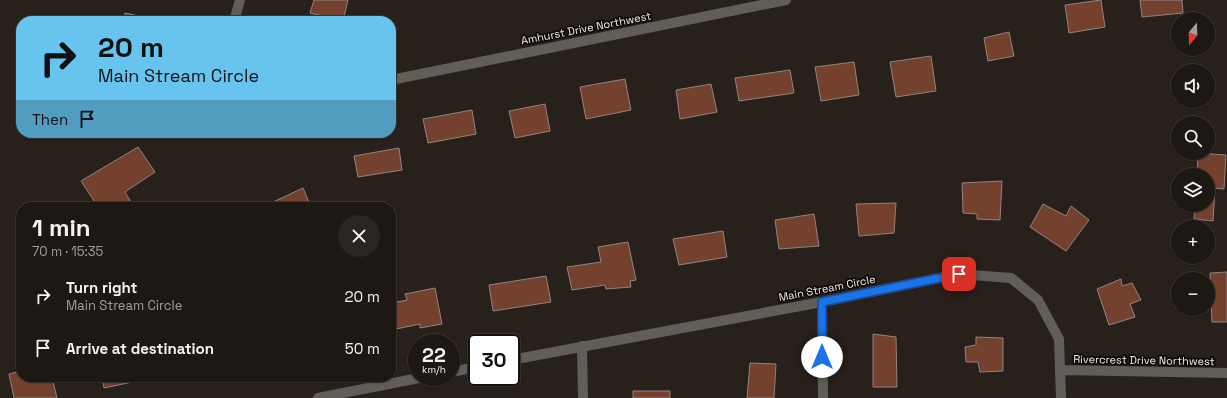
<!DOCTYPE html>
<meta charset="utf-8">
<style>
body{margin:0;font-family:"Space Grotesk",sans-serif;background:#2b2522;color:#f1f3f6;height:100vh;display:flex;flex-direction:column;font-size:15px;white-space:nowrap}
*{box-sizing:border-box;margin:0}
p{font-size:13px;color:#a1a0a0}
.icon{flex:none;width:22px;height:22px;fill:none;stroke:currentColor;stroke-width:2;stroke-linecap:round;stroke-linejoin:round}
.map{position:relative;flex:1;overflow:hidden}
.details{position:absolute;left:16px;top:202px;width:380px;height:180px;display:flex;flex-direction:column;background:#1e1814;border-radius:16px;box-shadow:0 1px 3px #0004,0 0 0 1px #3c3734}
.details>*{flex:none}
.top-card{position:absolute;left:16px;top:16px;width:380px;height:122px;border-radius:16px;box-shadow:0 1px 3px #0004,0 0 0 1px #3c3734;background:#66c4ef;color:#111;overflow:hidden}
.needle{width:26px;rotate:199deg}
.tools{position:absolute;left:1171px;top:12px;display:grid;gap:8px}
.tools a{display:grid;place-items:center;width:44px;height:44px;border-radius:50%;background:#1e1814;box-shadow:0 1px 3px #0004,0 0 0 1px #3c3734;font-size:20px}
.speed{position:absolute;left:408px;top:334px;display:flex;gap:8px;font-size:20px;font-weight:700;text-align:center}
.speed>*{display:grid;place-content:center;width:52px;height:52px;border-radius:50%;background:#1e1814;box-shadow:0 1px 3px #0004,0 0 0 1px #3c3734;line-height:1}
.speed small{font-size:10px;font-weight:400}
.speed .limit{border:2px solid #111;border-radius:6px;background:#fff;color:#111}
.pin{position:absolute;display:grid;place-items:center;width:34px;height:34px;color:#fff;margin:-17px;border-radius:8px;box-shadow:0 2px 6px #0006}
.me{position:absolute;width:44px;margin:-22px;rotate:0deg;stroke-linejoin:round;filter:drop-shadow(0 0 3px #0008)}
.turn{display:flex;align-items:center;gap:14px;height:84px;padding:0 16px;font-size:18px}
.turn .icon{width:52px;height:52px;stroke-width:2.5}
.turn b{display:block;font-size:28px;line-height:34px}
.then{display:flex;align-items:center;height:38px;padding:0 16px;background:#0003;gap:8px;font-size:15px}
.round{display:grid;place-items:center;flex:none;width:42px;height:42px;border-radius:21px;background:#2b2522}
.summary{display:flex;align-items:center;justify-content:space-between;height:68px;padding:0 16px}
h1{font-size:24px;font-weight:700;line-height:30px}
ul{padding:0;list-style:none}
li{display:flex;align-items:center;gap:12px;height:52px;padding:0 16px}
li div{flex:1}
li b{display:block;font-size:15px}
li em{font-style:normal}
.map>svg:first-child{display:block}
</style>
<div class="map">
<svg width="1227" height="398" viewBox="0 0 1227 398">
<rect width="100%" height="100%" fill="#28201a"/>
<path fill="#74412f" stroke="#918580" d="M314,0H348L343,21L310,13Z
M1101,0L1105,27L1069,33L1065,5Z
M1140,0H1182L1183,13L1142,17Z
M125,13L158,20V21H123Z
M1009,32L1014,56L988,61L984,38Z
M931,56L936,91L896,97L890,62Z
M854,62L859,95L821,101L815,67Z
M790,70L794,93L739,101L735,78Z
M625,79L631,110L586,119L580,87Z
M711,84L717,112L680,119L676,90Z
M545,104L550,131L515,138L509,111Z
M472,110L476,134L428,143L423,119Z
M138,147L155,172L125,192L134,207H98L81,181Z
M399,148L402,170L358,177L354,156Z
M1198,153L1226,155L1224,189L1215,188L1213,221L1194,219L1195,205H1208V175H1197Z
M1002,181L1000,220L977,219V214L963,213L962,183Z
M303,188L311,207H272L271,203Z
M896,203L894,233L859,236L856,204Z
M1043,204L1066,216L1071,206L1089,220L1066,251L1030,227Z
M814,214L819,246L779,249L775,220Z
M723,231L727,257L679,265L673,239Z
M628,242L636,280L630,281L631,287L606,289L605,285L572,290L567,267L601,262L598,247Z
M1227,272V322H1212L1210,273Z
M546,276L551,302L493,311L489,285Z
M1121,279L1122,286L1132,283L1141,300L1130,304L1135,317L1109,325L1097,289Z
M435,288L442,324L420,328V324L396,329L393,303L407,300L405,294Z
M873,334L896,337L897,387H873Z
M976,337L1003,338V371L980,372L978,362H966L965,347L976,345Z
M750,363L776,364L774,398H747Z
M21,371V377H52L57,398H14L9,374Z
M102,377H156L104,388Z
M633,391H670V398H633Z"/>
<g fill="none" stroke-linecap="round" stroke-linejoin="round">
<path stroke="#615d59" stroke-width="10" d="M234,21L240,0
M391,80L786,0
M822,302L823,398
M582,346L583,398
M511,360L822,302L959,274L1011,278L1038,300L1059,339L1061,398
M1060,370L1227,373
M451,372L477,367
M318,398L424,377"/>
</g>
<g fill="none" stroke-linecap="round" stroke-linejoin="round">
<g stroke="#114b97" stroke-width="10">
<path id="route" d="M822,357V302L959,274"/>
</g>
<use href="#route" stroke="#1a73e8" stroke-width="7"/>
</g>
<g text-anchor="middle" stroke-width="3.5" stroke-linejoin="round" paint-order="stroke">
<g font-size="11" fill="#f5efeb" stroke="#0e0a08">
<text transform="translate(586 28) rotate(-11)" y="4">Amhurst Drive Northwest</text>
<text transform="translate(827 288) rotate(-11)" y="4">Main Stream Circle</text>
<text transform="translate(1144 360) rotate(1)" y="4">Rivercrest Drive Northwest</text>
</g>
</g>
</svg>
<div class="tools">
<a><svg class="needle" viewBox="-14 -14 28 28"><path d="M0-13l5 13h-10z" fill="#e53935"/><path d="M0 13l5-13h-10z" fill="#a1a0a0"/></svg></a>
<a><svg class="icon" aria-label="sound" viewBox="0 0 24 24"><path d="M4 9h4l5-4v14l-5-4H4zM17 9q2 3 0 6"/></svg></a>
<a><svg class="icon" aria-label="search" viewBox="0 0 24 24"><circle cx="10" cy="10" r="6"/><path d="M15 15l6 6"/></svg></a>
<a><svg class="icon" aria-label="layers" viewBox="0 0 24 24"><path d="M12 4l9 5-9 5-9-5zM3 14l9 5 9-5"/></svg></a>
<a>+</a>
<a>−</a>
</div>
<div class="speed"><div>22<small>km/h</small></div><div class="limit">30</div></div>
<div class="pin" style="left:959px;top:274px;background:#d93025"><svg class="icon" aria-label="arrive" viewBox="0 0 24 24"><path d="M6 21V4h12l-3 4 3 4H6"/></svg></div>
<svg class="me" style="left:822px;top:357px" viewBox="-20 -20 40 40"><circle r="19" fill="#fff"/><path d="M0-13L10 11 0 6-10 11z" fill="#1a73e8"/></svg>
<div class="top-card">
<div class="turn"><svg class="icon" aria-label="right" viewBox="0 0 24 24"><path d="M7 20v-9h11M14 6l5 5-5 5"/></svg><div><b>20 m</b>Main Stream Circle</div></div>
<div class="then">Then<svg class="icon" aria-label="arrive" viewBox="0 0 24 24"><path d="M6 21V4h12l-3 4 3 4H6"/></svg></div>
</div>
<section class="details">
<div class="summary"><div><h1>1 min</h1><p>70 m · 15:35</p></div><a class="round"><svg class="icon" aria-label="close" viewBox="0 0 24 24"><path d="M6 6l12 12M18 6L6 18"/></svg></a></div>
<ul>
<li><svg class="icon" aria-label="right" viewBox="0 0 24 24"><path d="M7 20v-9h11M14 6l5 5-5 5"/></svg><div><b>Turn right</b><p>Main Stream Circle</p></div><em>20 m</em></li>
<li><svg class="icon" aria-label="arrive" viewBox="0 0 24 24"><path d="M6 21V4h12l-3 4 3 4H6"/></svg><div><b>Arrive at destination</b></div><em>50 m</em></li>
</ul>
</section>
</div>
